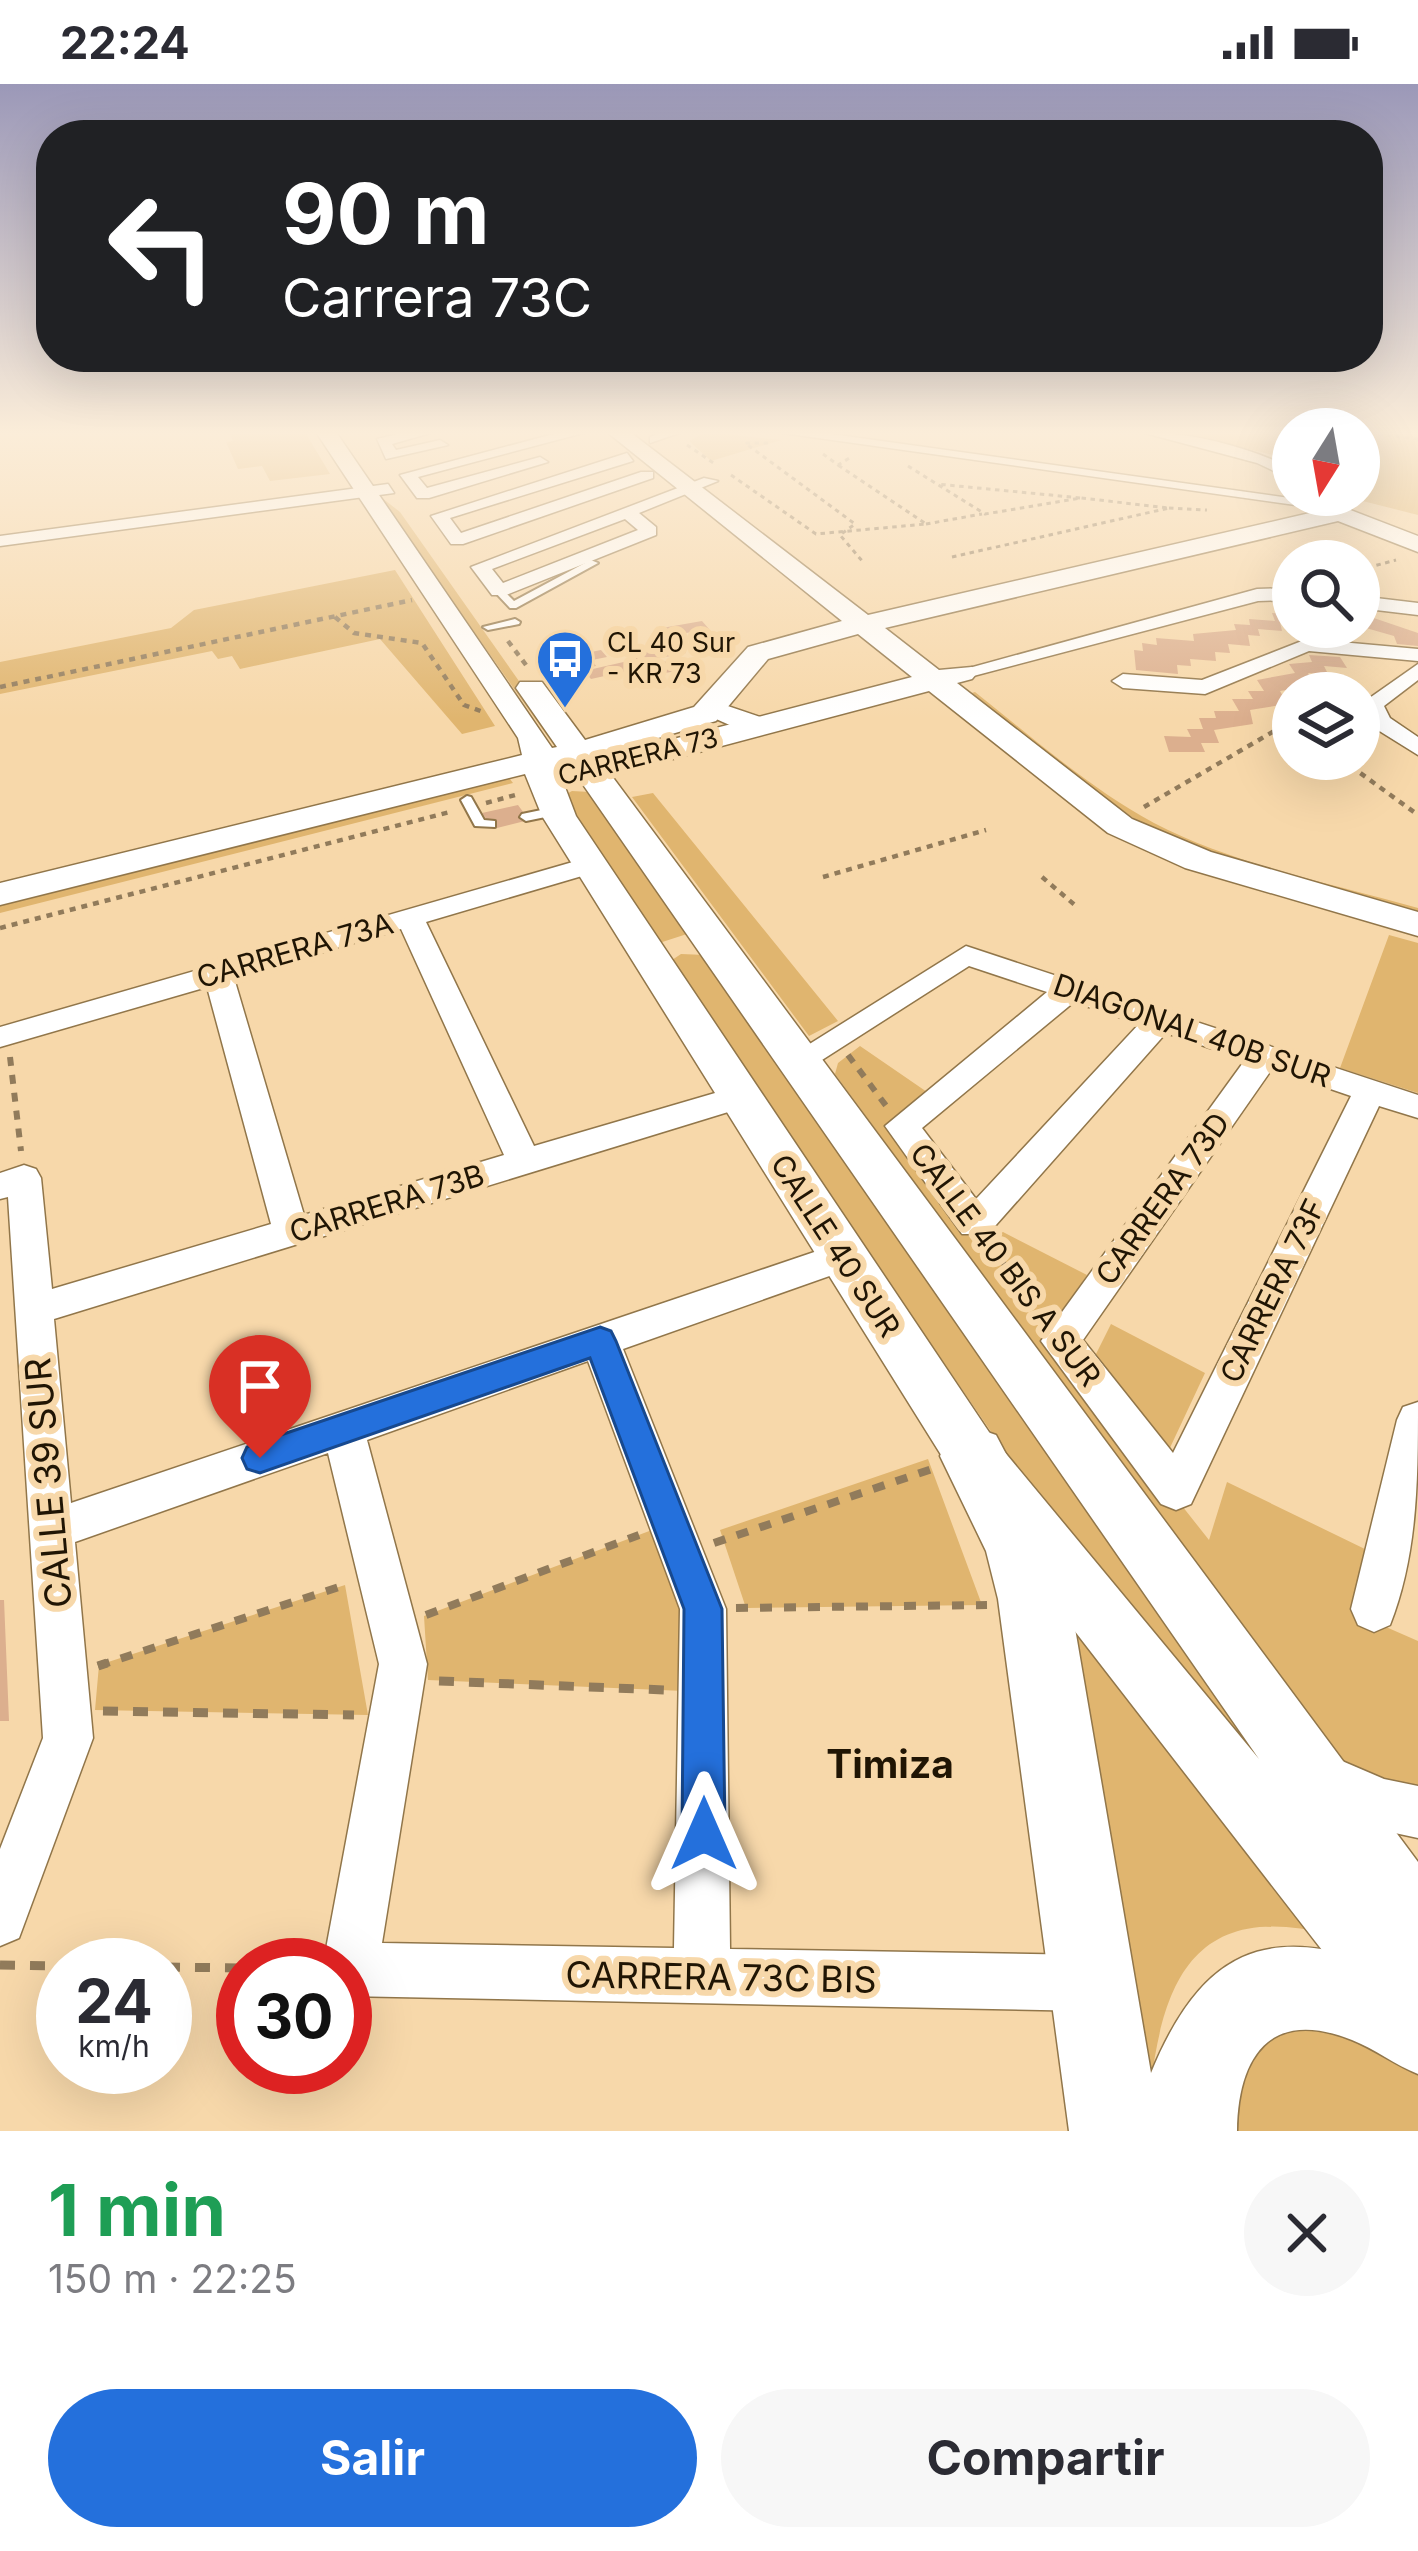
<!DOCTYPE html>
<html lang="es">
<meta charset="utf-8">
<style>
body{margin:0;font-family:Inter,sans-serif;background:#f7f7f7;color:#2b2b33;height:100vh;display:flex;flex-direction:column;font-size:45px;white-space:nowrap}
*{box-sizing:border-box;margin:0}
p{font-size:39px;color:#7c7c81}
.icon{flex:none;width:66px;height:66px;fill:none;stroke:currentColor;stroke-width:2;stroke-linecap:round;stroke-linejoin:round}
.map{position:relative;height:2047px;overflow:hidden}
.details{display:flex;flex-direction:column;background:#fff;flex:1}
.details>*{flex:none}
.hud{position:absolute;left:36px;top:36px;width:1347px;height:252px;border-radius:48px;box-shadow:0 12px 48px #0002;background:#202124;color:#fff;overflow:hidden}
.needle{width:78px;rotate:191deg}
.tools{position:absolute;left:1272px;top:324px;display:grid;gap:24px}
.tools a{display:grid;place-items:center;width:108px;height:108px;border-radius:50%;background:#fff;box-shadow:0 12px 48px #0002;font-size:60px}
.speed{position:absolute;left:36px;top:1854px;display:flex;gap:24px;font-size:60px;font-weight:700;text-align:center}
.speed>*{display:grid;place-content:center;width:156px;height:156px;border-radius:50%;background:#fff;box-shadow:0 12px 48px #0002;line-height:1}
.speed small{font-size:30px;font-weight:400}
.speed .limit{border:18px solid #d22;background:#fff;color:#111}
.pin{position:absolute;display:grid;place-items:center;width:102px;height:102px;color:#fff;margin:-123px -51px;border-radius:50% 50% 50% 0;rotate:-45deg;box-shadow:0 0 12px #0007}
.pin .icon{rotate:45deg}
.me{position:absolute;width:132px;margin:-66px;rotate:0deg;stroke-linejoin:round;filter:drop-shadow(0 0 9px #0008)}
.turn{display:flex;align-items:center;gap:42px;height:252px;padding:0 48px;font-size:54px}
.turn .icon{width:156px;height:156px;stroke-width:2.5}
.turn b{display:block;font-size:84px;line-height:102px}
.round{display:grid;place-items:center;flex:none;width:126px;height:126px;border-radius:63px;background:#f7f7f7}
.summary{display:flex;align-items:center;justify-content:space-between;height:204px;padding:0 48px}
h1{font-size:72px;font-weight:700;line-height:90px;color:#1e9e55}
.action{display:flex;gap:24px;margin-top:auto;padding:24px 48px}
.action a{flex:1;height:138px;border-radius:72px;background:#2470dc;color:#fff;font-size:48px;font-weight:700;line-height:138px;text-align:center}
.action a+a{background:#f7f7f7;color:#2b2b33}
.status{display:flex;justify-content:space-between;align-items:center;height:84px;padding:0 60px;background:#fff;direction:ltr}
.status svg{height:33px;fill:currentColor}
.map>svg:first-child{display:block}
</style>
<div class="status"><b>22:24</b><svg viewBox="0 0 49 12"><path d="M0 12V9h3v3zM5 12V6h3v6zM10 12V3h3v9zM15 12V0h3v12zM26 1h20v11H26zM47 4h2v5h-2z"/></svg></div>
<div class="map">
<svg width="1418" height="2047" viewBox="0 0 1418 2047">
<rect width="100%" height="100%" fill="#f7d8aa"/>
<path fill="#e0b56f" d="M229,348H305L330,390L270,397L262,382L238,385L226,358L233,357Z
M706,348L781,356L711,377L689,357Z
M1179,348H1293V376Z
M1359,348H1418V431L1339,411H1359Z
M377,410L400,428L564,661L555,663Z
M395,486L495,642L462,650L380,555L240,585L232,572L218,575L212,567L0,610V578L171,544L194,526Z
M975,608C1032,653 1089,704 1154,739C1235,781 1330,799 1418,824V834L1244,783L1147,744L965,611Z
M506,690L513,699L0,829V819Z
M572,707L590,708L687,850L653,861L559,714Z
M653,709L838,937L809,952L632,713Z
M1389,851L1418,859V1009L1340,984Z
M681,870L705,871L1350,1799L1005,1368L673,884L672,876Z
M860,962L927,1008L892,1039L981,1160L1003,1148L1087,1191L1047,1251L1209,1456L1227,1398L1369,1467L1354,1529L1418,1557V1703L1389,1700L1342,1682L835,990L838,979Z
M1111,1240L1205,1289L1168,1368L1095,1272Z
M928,1375L982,1521L746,1524L720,1446Z
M652,1446L681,1522L684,1607L428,1596L424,1532Z
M1040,1480L1332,1851C1175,1810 1157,1923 1146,2047Z
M345,1501L368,1631L95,1626L99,1581Z
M1297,1921L1418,1985V2047H1225L1232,1984Z"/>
<path fill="#dcaf8e" d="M1272,529L1292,530L1293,539L1280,538L1282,547L1258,545L1260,552L1248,551L1250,562L1228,560L1230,569L1215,568L1216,577L1190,575L1191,582L1177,581L1178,590L1136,586L1134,566L1143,567L1142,559L1157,561L1156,554L1194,557L1193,550L1236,546L1234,540L1250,541L1249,535L1275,537Z
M1359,529L1418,549V562L1397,560L1394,552L1359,542Z
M702,537L709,545L669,552L662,544Z
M679,562L686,569L639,578L632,570Z
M601,566L607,573L592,576L596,582L566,587L556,575Z
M1309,571L1340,573L1347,584L1324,582L1328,590L1308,589L1316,601L1280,607L1287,620L1250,626L1253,640L1214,646L1219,659H1201L1205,668H1169L1164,652L1191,653L1187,645H1203L1199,634H1216L1214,627H1239L1232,615H1253L1248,607H1264L1257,596L1295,589L1289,580L1312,578Z
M675,576L683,586L647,592L639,582Z
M628,577L636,585L591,595L584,587Z
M518,721L529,736L493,745L482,729Z
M0,1516H4L9,1637H0Z"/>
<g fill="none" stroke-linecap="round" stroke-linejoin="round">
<g stroke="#91764a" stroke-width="4">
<path id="lane" d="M581,472L598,479L516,524H510L494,507L502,505L514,517L585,479L576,475Z
M515,535L520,538L519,540L488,546L483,543Z
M467,712L471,713L484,736L495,737V743L475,742L461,716Z
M556,723L560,724V730L526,737L520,733L522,730Z"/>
</g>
<g stroke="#91764a" stroke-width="3">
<path id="street" d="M406,348H434L392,360L396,366L440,356L448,361L386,375L377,355Z
M561,348H587L418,393L427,404L540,373L548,378L429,414H417L400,391Z
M661,348H682L650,359V353Z
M775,348H817L1325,419L1317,424Z
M1141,348C1191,348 1249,363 1293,385V396L1257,379Z
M627,369L633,377L450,434L461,449L641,388H653V394L463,460H451L431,432Z
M704,394L718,397L639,429L656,443V451L506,511H492L471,483ZM625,435L638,446L503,499L492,485Z
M388,400L394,409L0,462V452Z
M1293,504V516L1258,517L962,595L951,589L1257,505Z
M1359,512L1418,519V531L1359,524Z
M1307,555L1418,565V577L1309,567L1205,610L1123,604L1112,597L1123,590L1202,596Z
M1418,580V596L1384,622L1390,634L1418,653V671L1373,643L1361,620Z
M710,616L781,640C761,656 717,640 699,623Z
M590,773L599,775V787L426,838L534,1062L739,1002L751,1005L755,1013L751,1021L54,1235L71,1419L829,1163L842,1159L855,1163L860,1173L855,1183L623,1265L726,1525L730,1865L1091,1871L1111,1879L1119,1899L1111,1919L1091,1927L345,1912V1881H323L379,1580L328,1369L75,1458L93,1654L19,1854L0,1862V1765L43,1654L8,1113L0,1115V1089L24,1081L36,1085L41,1094L52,1205L271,1140L207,903L0,963V943ZM401,845L504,1071L304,1131L234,894ZM588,1277L680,1525L674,1864L382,1859L427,1580L367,1356Z
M966,862L1418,1011V1034L1379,1022L1191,1420L1176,1426L1161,1420L1041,1257L1245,976L1166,949L988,1150H962L885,1042L1047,908L969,882L811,983L800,987L784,976ZM1074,918L1139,940L976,1115L922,1044ZM1272,985L1351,1012L1173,1369L1083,1256Z
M1418,1318C1418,1393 1418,1470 1390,1541L1374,1548L1358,1541L1351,1525L1397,1336L1403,1323Z
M1335,1674L1384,1695L1418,1702V1754L1381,1746L1317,1717L1310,1699L1317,1681Z"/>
</g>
<g stroke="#91764a" stroke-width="3">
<path id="secondary" d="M316,348H336L552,664L557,663L516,604L520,598H542L585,656L694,623L748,563L842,537L607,348H630L868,531L1340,422L1418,452V468L1338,437L885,544L939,586L972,583L977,589L972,595L957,599L1132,735L1211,768L1418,828V852L1185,784L1108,749L929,607L669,676L653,666L658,659L912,593L858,550L768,575L716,637L597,672L1418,1778V1967L1391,1955L953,1390L542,732L525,690L0,821V799L522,671L518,654ZM568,679L1259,1675L993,1354L576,732L557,682Z"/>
</g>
<g stroke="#91764a" stroke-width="3">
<path id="primary" d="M973,1343L996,1351L1043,1440L1070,1515L1151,1989C1210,1846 1286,1840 1418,1895V1990C1395,1981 1375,1965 1352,1956C1270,1923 1238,1973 1237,2047H1069L998,1515L986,1467L940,1372L950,1351Z"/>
</g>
<path stroke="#917b5b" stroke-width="3" stroke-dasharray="4.5 4.5" stroke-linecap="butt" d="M1360,348L1418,355
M768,359H745L855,440L840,451L863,478
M1359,360L1364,348
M687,361L715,380
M823,370L838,381L851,373
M908,382L985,430L1081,414L937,400
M731,391L816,450L926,440L838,381
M1169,424L1207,426
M926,440L982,430
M952,473L1169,424L1081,414
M1359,486L1396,476"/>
<path stroke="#917b5b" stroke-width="4.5" stroke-dasharray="6 6" stroke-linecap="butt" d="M335,533L354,549L422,559L464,621L486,629
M508,557L529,585
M0,603L412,516
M1334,609L1340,605
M1341,675L1418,731
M486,719L519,710
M1144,723L1293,636
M823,793L986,746
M1042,793L1076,822
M0,844L450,728"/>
<path stroke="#917b5b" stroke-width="6" stroke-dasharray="9 9" stroke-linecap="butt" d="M848,971L887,1023
M10,973L21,1067
M991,1162L1027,1211"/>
<path stroke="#917b5b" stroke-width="8" stroke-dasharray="12 12" stroke-linecap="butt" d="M1025,1208L1043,1233
M714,1459L935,1384
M736,1524L987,1521
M426,1531L639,1451
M98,1582L348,1500"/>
<path stroke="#917b5b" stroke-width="9" stroke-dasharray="15 15" stroke-linecap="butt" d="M98,1582L107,1579
M439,1597L665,1606
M103,1627L354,1631
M0,1881L63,1882
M165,1883L243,1884"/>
<use href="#lane" fill="#fff" fill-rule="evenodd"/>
<use href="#street" fill="#fff" fill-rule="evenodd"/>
<use href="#secondary" fill="#fff" fill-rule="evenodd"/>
<use href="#primary" fill="#fff" fill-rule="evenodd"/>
</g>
<linearGradient id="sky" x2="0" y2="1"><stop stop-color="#9b98b8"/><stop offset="0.55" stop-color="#fbedd9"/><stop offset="1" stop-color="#fbedd9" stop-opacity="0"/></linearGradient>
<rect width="1418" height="635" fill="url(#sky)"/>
<path fill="#2470dc" stroke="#17498f" stroke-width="3" d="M600,1243L611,1247L616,1257L722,1525L725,1750L719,1765L704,1772L688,1765L682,1750L684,1525L590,1274L260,1389L247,1385L242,1374L247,1363L260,1358Z"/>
<defs>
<g id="bus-pin" transform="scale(3)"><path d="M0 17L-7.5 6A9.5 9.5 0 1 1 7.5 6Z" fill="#2470dc" stroke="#f7d8aa"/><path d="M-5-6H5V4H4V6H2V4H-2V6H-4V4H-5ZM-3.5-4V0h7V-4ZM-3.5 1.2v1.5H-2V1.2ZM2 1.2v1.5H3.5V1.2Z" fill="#fff"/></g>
</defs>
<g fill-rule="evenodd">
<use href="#bus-pin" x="565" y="575"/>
</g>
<g text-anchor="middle" stroke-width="12" stroke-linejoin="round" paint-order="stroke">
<g font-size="27" fill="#201504" stroke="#f7d8aa" text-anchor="start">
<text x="607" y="568">CL 40 Sur<tspan x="607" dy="31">- KR 73</tspan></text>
</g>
<g font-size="27" fill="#201504" stroke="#f7d8aa">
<text transform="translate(638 673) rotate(-14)" y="9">CARRERA 73</text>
</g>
<g font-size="30" fill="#201504" stroke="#f7d8aa">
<text transform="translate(295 867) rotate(-16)" y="10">CARRERA 73A</text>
<text transform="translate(1192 947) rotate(19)" y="10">DIAGONAL 40B SUR</text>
<text transform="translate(1163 1115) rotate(-54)" y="10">CARRERA 73D</text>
<text transform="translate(387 1120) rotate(-17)" y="10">CARRERA 73B</text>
<text transform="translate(835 1162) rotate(57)" y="10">CALLE 40 SUR</text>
<text transform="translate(1005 1181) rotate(53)" y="10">CALLE 40 BIS A SUR</text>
<text transform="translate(1273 1207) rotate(-64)" y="10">CARRERA 73F</text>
</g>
<g font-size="36" fill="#201504" stroke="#f7d8aa">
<text transform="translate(48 1399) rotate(-95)" y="13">CALLE 39 SUR</text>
<text transform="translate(721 1893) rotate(1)" y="13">CARRERA 73C BIS</text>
</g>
<g font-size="39" font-weight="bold" fill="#201504" stroke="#f7d8aa">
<text x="890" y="1694">Timiza</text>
</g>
</g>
</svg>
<div class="tools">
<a><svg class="needle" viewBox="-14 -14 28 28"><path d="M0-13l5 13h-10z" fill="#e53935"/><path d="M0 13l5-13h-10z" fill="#7c7c81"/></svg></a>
<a><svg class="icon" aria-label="search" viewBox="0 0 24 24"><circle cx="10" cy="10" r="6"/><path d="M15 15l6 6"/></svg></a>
<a><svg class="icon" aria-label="layers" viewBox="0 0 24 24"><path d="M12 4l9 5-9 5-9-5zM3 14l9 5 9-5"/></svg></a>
</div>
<div class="speed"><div>24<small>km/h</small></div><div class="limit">30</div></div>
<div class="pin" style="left:260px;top:1374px;background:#d93025"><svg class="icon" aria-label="arrive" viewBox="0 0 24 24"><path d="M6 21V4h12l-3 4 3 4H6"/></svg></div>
<svg class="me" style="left:704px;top:1750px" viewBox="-20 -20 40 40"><path d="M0-17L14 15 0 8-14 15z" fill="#2470dc" stroke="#fff" stroke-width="4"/></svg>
<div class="hud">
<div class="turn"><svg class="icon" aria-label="left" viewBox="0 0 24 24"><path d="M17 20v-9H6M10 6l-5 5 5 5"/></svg><div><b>90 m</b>Carrera 73C</div></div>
</div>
</div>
<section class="details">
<div class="summary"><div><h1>1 min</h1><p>150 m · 22:25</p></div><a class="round"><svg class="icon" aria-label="close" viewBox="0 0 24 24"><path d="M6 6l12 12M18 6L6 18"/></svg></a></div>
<div class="action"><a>Salir</a><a>Compartir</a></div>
</section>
